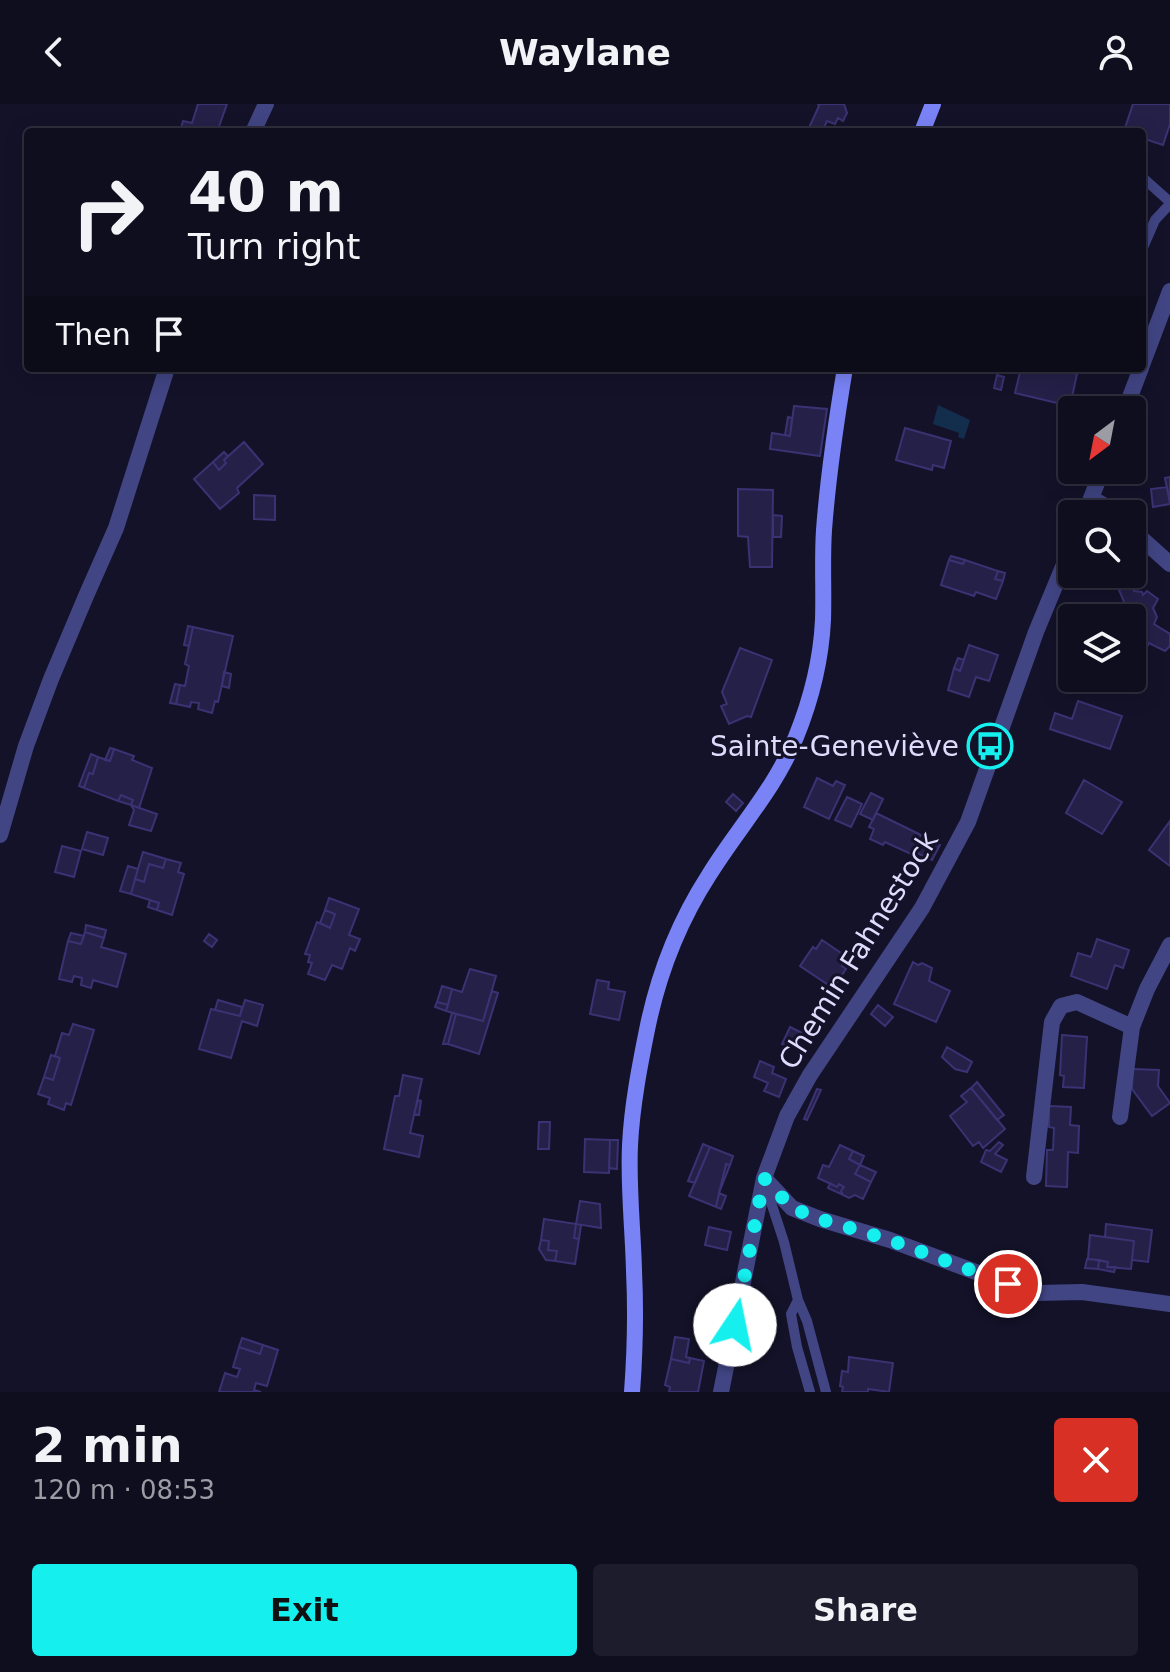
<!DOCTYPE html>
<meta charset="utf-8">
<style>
body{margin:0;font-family:"DejaVu Sans",sans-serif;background:#1d1c2c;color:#f1f3f6;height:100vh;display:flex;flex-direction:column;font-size:30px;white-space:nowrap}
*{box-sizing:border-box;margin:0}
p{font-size:26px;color:#9b9ca4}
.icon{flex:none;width:44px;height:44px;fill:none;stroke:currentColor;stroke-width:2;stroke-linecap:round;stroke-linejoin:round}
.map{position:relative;height:1288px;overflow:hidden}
.side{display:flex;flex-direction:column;background:#0f0e1f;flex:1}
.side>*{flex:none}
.top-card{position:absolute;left:24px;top:24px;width:1122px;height:244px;border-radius:8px;box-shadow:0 4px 20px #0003,0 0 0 2px #2f2e3d;background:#0f0e1f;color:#f1f3f6;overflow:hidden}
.needle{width:52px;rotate:212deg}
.tools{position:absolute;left:1058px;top:292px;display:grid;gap:16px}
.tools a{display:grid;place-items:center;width:88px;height:88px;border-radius:8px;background:#0f0e1f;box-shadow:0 4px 20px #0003,0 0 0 2px #2f2e3d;font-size:40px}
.pin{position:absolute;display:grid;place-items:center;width:68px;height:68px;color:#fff;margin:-34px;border:4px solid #fff;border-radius:50%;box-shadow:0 2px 8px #0007}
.me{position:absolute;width:88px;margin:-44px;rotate:11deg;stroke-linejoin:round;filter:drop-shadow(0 0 6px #0008)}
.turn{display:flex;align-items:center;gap:28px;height:168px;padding:0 32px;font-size:36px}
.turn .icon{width:104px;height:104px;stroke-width:2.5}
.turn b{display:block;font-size:56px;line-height:68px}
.then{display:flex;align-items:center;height:76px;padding:0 32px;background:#0003;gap:16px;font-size:30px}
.round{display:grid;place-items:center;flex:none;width:84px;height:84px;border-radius:8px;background:#1d1c2c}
.head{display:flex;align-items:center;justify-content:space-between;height:136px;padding:0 32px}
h1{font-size:48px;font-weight:700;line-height:60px}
.cta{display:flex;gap:16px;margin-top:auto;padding:16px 32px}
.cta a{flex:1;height:92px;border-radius:8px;background:#15f0ef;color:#111;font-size:32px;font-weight:700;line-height:92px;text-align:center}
.cta a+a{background:#1d1c2c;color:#f1f3f6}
header{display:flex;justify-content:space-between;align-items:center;height:104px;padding:0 32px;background:#0f0e1f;font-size:36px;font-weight:700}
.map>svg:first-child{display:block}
</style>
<header><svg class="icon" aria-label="back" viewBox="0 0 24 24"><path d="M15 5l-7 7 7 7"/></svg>Waylane<svg class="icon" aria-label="person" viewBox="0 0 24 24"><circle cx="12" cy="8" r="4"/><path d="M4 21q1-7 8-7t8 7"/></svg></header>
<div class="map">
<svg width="1170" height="1288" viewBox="0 0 1170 1288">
<rect width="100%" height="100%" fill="#141229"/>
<path fill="#132e4c" d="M938,301L970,316L964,335L958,333L959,329L933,320Z"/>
<path fill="#242048" stroke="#393373" stroke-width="2" d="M198,0H227L217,28H180L183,17L192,19Z
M818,0H844L847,9L843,17L838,14L835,20L827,17L822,28H807L819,2Z
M1133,0H1170V20L1163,41L1142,34V28L1124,27Z
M1021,264H1053L1077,270L1070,302L1015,289Z
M997,271L1004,273L1001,286L994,284Z
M794,302L827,305L820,352L770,345L772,329L790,332Z
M788,313L792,314L790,332L785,331Z
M905,324L951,337L944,364L933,361L932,366L896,356Z
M1134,326L1141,329L1137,340L1132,338Z
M244,338L263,360L237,384L239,389L220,405L194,375L213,358L219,366L226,359L224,356Z
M224,348L228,352L224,356L226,359L219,366L213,358Z
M1170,373V399L1165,374Z
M1167,383L1170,400L1153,403L1151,385Z
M738,385L773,386L772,463H750L748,433L738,432Z
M254,391L275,392V416L254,415Z
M773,411L782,412L781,433H773Z
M951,452L965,456L963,460L949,456Z
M949,456L963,460L965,456L998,467L995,475L1003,477L996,495L976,488L974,492L941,481Z
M998,467L1005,469L1003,477L995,475Z
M1132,481L1134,487L1142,488L1143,491L1147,487L1158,495L1153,504L1157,513L1154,520L1170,530V542L1165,547L1149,539L1147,543L1136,537L1135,528L1132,526V514H1102L1107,506L1120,509L1125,500L1119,486Z
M188,522L193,523L189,542L184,541Z
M193,523L233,532L218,598L215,597L212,609L198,605L199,599L191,598L190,603L176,600L180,581L185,582L189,562L185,560Z
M969,541L998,551L989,577L976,573L969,593L948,586L954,564L960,567Z
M740,544L772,556L751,613L747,612L729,620L721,602L727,600L722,588Z
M958,554L964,556L960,567L954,564Z
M224,568L231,570L229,584L222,582Z
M175,580L180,581L176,600L170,599Z
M1078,597L1122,612L1110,645L1050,625L1055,609L1072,615Z
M110,644L114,645L110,657L105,656Z
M114,645L134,652L132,656L152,664L139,704L131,701L133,696L121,691L118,697L84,684L89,669L93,670L98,653L110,657Z
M91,650L98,653L93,670L89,669L84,684L79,682Z
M817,674L833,682L836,677L845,681L829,715L804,703Z
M1084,676L1122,698L1102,730L1066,709Z
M871,689L883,695L873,716L860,710Z
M733,690L743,699L736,707L726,698Z
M121,691L133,696L131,701L118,697Z
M847,693L862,700L851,723L835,716Z
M131,701L157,710L151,727L129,721L134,706Z
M876,709L921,731L911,750L885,738L883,741L870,735L874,725L869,723Z
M1170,717V762L1149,746Z
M87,728L108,734L103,751L82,745Z
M925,733L940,741L932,756L917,749Z
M62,742L81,747L74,773L55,768Z
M143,748L166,755L163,764L149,760L144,778L135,775Z
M166,755L181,759L178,768L184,770L172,811L157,806L159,799L131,790L135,775L144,778L149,760L163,764Z
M128,762L138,765L131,790L120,787Z
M329,794L359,805L349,831L360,835L355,847L350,844L342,865L332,861L325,876L308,870L312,859L308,858L310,851L305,850L317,818L330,824L335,810L325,806Z
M150,796L159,799L157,806L148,803Z
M325,806L335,810L330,824L320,819Z
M86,821L106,826L104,834L85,828Z
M85,828L104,834L101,843L126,850L117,883L93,876L91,884L81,881L82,874L74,872L72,878L59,875L68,837L81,840Z
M71,829L84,832L81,840L68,837Z
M209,830L217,836L212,843L204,837Z
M1097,835L1129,846L1123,864L1115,861L1107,885L1071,872L1078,849L1091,853Z
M822,836L847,853L842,862L846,865L833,884L800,862L813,843L816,845Z
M913,858L918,861L922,859L932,864L929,877L950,887L936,918L894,900Z
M470,865L496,872L483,917L446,907L452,885L462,888Z
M597,876L609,878L608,885L625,888L619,916L590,910Z
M442,882L452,885L448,901L437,898Z
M492,887L498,889L479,950L448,940L456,910L483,917Z
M218,896L242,903L240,912L215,906Z
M245,896L263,901L257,922L242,917L231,954L199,945L211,905L240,912Z
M437,898L448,901L446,907L435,903Z
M878,901L893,913L885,922L871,910Z
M452,909L456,910L448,940H443Z
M73,920L94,926L71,1001L66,999L64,1006L48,1000L50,994L38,990L44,973L53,976L60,954L55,952L62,929L69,931Z
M790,923L802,929L796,939L790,943L782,940Z
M1062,931L1087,933L1084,984L1063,983L1064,972L1060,971Z
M947,943L972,958L967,968L955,965L942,953Z
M51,951L60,954L53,976L44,973Z
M760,957L774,963L772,969L786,975L779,993L764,987L768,979L754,973Z
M1133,965L1159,966L1158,982L1170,999L1152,1012L1132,985Z
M403,971L422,975L410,1029L423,1032L419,1053L384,1045L395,992H399Z
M977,978L1004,1011L997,1016L971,984Z
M971,984L1005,1025L983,1044L979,1038L973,1042L950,1012L967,998L961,992Z
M817,985L821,986L807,1016L804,1015Z
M418,996L421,997L419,1011L414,1010Z
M1049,1002L1071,1003L1070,1021L1079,1022L1078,1049L1068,1048L1067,1083L1046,1082L1047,1046H1053L1054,1024L1049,1023Z
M539,1018H550L549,1045H538Z
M585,1035L610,1036L609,1069L584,1068Z
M610,1036H618L617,1065L609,1064Z
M999,1038L1003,1041L995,1050L1007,1056L1001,1068L981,1058L986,1046L990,1047Z
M703,1040L710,1043L695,1079L688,1077Z
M840,1041L853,1047L849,1055L860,1061L855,1070L871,1078L863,1095L855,1091L849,1094L843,1091L841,1087L844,1083L839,1080L837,1083L818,1074L823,1061L829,1063Z
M710,1043L733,1052L730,1061L726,1060L716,1103L689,1092Z
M853,1047L864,1052L860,1061L849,1055Z
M726,1060L730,1061L719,1089Z
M860,1061L876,1068L871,1078L855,1070Z
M830,1079L837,1083L839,1080L844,1083L841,1087L843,1091L828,1084Z
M719,1089L726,1092L721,1105L716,1103Z
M580,1097L600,1100L601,1124L576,1120Z
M544,1115L576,1120L574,1134L579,1135L575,1160L555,1157L557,1147L548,1146L549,1137L541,1136Z
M576,1120L581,1121L579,1135L574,1134Z
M1106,1120L1152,1126L1148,1158L1132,1156L1134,1137L1105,1133Z
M709,1123L731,1128L727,1146L705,1141Z
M1090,1131L1134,1137L1131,1165L1107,1163L1108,1158L1088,1155Z
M541,1136L549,1137L548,1146L557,1147L555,1157L546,1156L539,1145Z
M1087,1155L1099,1156L1098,1165L1085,1164Z
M1099,1156L1108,1158L1107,1163H1116L1114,1168L1098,1165Z
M675,1233L689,1235L686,1253L690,1254L689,1259L671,1255Z
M242,1234L263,1241L260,1250L239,1243Z
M263,1241L278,1246L267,1282L256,1279L254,1286L261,1288H219L225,1269L237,1273L240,1265L233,1263L239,1243L260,1250Z
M849,1253L893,1259L889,1288L868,1285V1288H842L843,1283L840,1282L842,1267L848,1268Z
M690,1254L704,1257L698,1288H669L670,1283L665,1281L671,1255L689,1259Z"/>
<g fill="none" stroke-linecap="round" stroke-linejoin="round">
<path stroke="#414584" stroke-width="10" d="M986,28H990
M1142,73L1170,98
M1142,146L1155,116L1170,100
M765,1080L784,1138L798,1196L791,1210L797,1243L810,1288
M798,1196L807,1217L826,1288"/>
<path stroke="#414584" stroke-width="16" d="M1142,261L1170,187
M1125,306L1141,264
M1091,394L1105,402L1114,410
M1085,410L1102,366
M1132,426L1170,460
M1120,1013L1132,923L1147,885L1170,841
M1034,1073L1052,918L1061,902L1077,898L1132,923
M764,1074L792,1104L820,1115L890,1136L1008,1180L1037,1189L1082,1188L1170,1200
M721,1288L764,1074L787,1012L810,971L922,804L968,718L1036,528L1072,441"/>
<path stroke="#414584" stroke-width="16" d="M253,28L266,0
M0,731L26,642L51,575L86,492L116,424L167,264"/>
<path stroke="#7a83f6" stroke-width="16" d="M922,28L933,0
M632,1288C635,1248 636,1208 634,1167C633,1125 628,1083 630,1041C632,1001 640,960 648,921C659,869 680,816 709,771C738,724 775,685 796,633C811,596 821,557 823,516C824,486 822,456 824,426C828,372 836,318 845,264"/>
</g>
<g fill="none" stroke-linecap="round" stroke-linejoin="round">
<path stroke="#15f0ef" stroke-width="14" stroke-dasharray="0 25.2" d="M735,1221L764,1074L792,1104L820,1115L890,1136L1008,1180"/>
</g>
<defs>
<g id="bus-ring" transform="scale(2.3)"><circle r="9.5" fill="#141229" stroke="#15f0ef" stroke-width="1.5"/><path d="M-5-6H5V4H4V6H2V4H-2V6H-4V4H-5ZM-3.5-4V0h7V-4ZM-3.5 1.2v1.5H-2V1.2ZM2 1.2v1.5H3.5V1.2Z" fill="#15f0ef"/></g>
</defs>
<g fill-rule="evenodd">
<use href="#bus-ring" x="990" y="642"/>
</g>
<g text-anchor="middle" stroke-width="6" stroke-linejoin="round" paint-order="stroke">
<g font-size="28" fill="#dddcfd" stroke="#141229" text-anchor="end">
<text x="959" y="652">Sainte-Geneviève</text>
</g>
<g font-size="28" fill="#dddcfd" stroke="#141229">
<text transform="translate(858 846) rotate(-58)" y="10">Chemin Fahnestock</text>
</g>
</g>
</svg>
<div class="tools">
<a><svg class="needle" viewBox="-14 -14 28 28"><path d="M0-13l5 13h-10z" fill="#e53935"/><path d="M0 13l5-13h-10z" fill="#9b9ca4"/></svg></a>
<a><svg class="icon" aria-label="search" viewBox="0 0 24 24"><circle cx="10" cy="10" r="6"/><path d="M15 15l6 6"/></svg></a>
<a><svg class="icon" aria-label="layers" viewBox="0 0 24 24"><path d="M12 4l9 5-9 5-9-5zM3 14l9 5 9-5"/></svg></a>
</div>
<div class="pin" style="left:1008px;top:1180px;background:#d93025"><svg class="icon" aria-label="arrive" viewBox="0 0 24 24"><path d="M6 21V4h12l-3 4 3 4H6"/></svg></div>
<svg class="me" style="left:735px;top:1221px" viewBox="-20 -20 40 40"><circle r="19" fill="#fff"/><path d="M0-13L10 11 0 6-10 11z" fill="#15f0ef"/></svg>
<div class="top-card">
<div class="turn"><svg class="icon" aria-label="right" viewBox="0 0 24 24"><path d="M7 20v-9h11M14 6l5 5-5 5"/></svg><div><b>40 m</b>Turn right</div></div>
<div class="then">Then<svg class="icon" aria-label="arrive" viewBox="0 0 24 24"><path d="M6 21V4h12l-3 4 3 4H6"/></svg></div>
</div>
</div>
<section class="side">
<div class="head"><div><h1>2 min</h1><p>120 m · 08:53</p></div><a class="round" style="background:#d93025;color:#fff"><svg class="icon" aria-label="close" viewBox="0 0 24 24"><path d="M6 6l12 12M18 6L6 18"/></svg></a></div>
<div class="cta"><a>Exit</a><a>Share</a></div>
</section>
